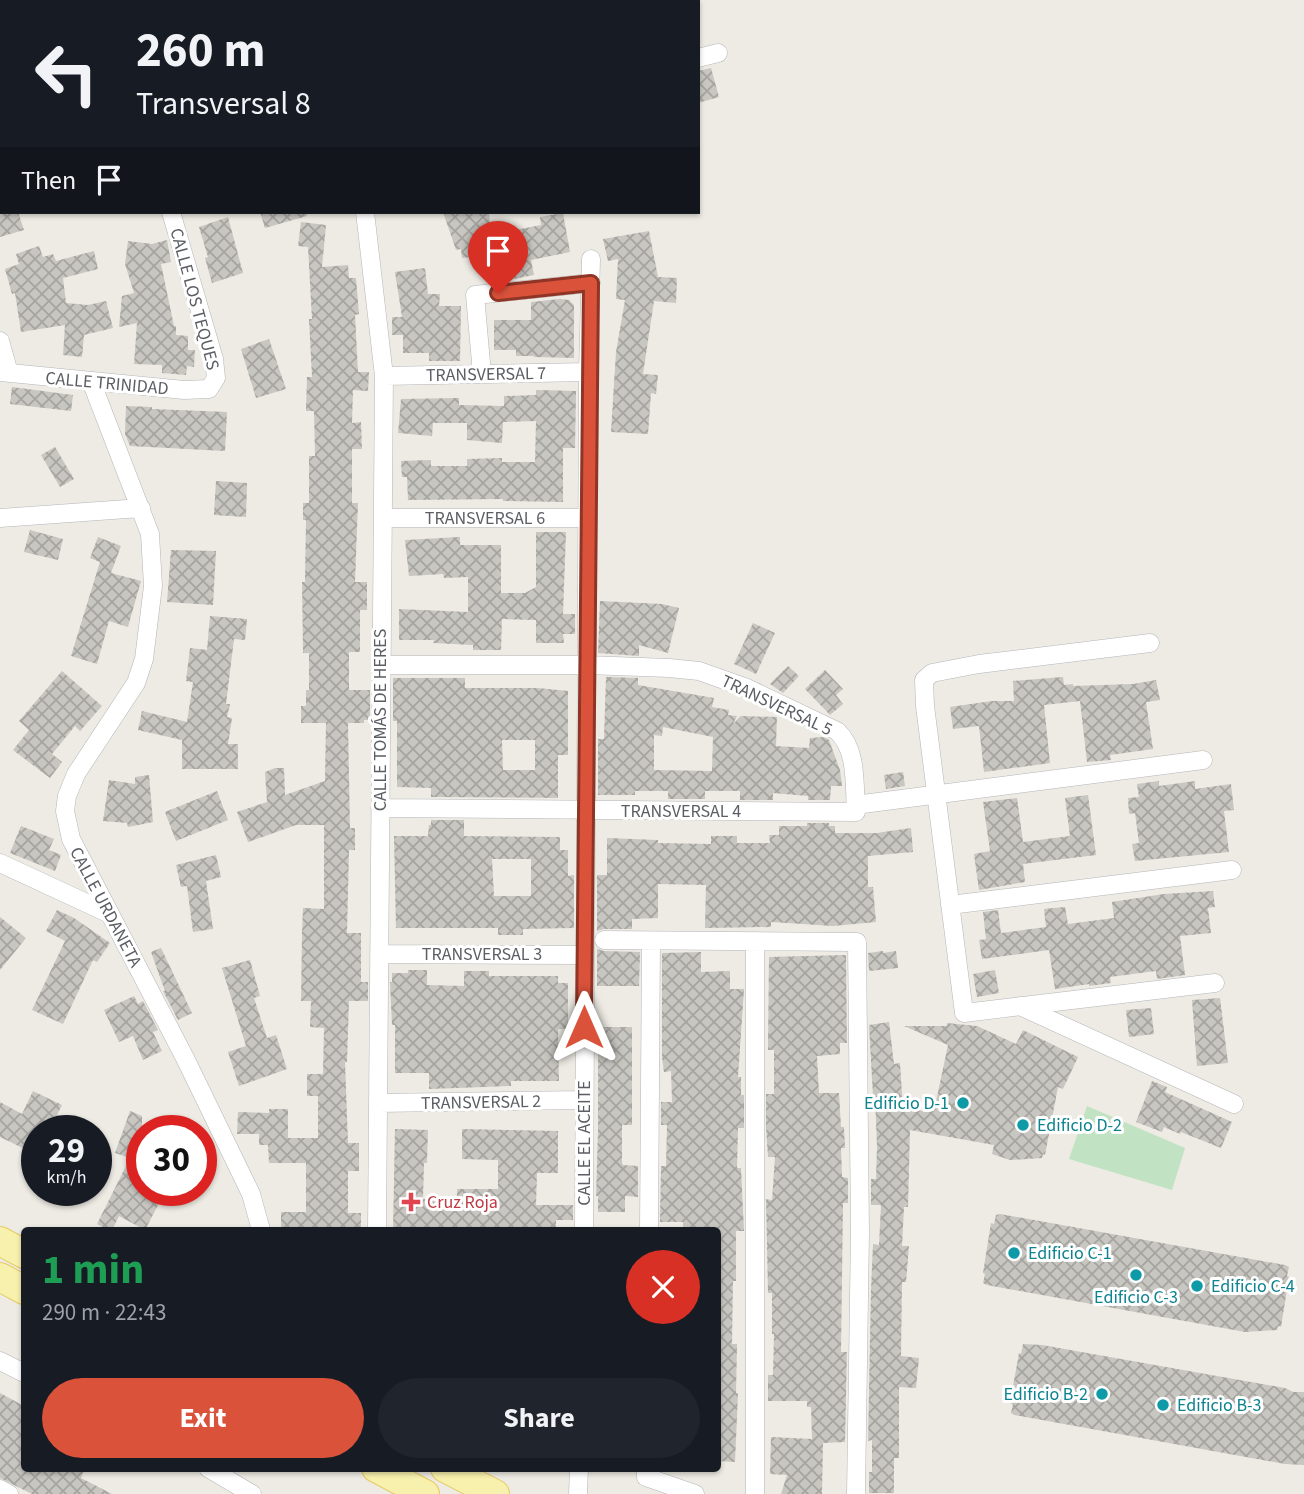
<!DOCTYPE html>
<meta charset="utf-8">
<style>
body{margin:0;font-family:"Source Sans 3",sans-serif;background:#20242c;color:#f1f3f6;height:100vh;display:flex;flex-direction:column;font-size:26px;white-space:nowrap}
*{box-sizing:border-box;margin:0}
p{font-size:23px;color:#9ea1a6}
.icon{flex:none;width:38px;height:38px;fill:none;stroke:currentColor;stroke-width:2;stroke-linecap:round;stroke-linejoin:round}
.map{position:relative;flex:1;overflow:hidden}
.panel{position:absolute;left:21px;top:1227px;width:700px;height:245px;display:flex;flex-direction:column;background:#171b24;border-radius:7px;box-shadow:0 2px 5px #0004}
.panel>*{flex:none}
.hud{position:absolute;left:0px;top:0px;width:700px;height:214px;box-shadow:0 2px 5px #0004;background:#171b24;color:#f1f3f6;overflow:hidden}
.speed{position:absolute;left:21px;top:1115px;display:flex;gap:14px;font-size:35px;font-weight:700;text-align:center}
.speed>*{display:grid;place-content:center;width:91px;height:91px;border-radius:50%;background:#171b24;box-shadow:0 2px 5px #0004;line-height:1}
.speed small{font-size:18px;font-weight:400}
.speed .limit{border:10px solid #d22;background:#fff;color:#111}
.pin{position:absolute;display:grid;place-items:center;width:60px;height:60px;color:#fff;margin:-72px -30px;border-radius:50% 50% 50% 0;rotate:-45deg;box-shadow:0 0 7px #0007}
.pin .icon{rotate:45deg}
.me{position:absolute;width:77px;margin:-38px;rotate:0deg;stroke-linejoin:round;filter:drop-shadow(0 0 5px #0008)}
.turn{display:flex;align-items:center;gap:24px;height:147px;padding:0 21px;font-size:32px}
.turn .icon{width:91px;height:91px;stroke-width:2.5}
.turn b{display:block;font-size:49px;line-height:60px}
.then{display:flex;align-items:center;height:66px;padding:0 21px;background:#0003;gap:14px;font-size:26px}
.round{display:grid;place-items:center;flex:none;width:74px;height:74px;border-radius:37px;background:#20242c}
.overview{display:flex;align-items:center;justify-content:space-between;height:119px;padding:0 21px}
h1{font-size:42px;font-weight:700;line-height:52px;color:#1e9e55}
.button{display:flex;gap:14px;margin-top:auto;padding:14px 21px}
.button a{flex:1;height:80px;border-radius:42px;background:#db523b;color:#fff;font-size:28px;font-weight:700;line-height:80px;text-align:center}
.button a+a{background:#20242c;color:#f1f3f6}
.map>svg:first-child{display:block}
</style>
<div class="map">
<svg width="1304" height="1494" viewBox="0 0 1304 1494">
<defs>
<pattern id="building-cross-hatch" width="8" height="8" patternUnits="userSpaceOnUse" patternTransform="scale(1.75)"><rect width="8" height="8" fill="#c8c6c0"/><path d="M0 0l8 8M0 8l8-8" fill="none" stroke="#a5a4a0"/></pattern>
</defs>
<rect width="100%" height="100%" fill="#edebe3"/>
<path fill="#c1e3c4" d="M1087,1106L1185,1148L1172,1190L1069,1159Z"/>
<path fill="url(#building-cross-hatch)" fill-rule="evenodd" d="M711,68L719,97L698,103V71Z
M0,212H18L24,230L0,237Z
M260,212H306L307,216L265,228Z
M443,212H489L491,235L541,225L540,217L563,213L570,252L531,260L534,275L509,280L505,253L462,258L461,249L456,250Z
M228,217L243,273L212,283L205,258L208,257L199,227Z
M301,222L326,225L322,267L348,265L349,278H356L359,314L355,315L358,372H369L368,391L353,390L352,423L361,422L362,449H352V503H358L355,582H367V610H360V652H349V690H370V720H364V723H348L350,828H355V850H349L347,933H361V982H368V1001H349L347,1062H345L348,1143H359V1171H348V1213H361V1230H281V1212H306V1163H269L268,1145H259V1134H237L238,1112L269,1113V1109H288V1138H318V1096H307V1074H323L324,1028L310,1027L311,1001H301L302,933L303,908L324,909V825H296L248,842L237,812L267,802L265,772L275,768H284L285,795L325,781L326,723H301V706H306V690H309V653H303L302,582H305L306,520H303V503H309V456H315L314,411H306L307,377H312L309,319H312L308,247L298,246Z
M649,231L658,277L677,278L676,303L654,301L643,374L658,375L656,394L651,393L648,434L611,432L616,352L625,300L616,299L618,259L608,261L603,239Z
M167,240L171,262L161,264L174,326H176V335L188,336V350H195L194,367L187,366L186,375L162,373V365L134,364L137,323L119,327L122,296L134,293L125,264L128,241L152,244Z
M39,246L43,257L53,254L56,261L94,251L98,269L63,278L66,303L88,305L106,301L113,328L84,335L82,357L63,355L65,325L21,332L15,293L12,294L5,269L19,264L16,254Z
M425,268L428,294H440L439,306H461L460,361H429V353H403V335H392V317H402L395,272Z
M560,299L569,300L574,305V358L534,357V356H516V350H494V320H531V302Z
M269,339L286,389L256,398L241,349Z
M12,387L73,395L71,411L10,404Z
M536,390L576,391L575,448H563V502L503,501V499L408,500L407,477H402L401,461L431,460V466H467V459L502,458V462H535L536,421L503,422L502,443L467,440V423H433L432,436L398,433L401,399L459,398V405L504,406V396L536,395Z
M126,406L152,407V409L227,412L225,451L130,446L125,434Z
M55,447L74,479L60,487L41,455Z
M216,481L247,483L246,517L214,515Z
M30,530L63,539L58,560L24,552Z
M536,532H566L563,614H575V634H563L564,643H536V620L502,619L501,650H473V645L433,643L434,640H399V609L468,612V577L444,578L443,574L409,576L405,540L460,537V545H501V593H525L536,587Z
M98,537L121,546L111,573L141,581L128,627L109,621L97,664L71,656L100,562L90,558Z
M171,550L216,551L213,605L167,602Z
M600,601L662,604L679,608L668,653L639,645V656L598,653Z
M210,616L247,619L245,640L234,639L226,704H230L227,717L232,718L228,744H238V769H182V740L138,730L142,711L187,722L193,682L186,681L190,648L207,650Z
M753,623L775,633L756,674L734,664Z
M788,666L799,676L783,693L770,684Z
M825,670L843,689L836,695L843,704L830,715L805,689Z
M62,671L102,706L80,731L75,726L52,754L62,762L50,778L13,750L29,730L19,721Z
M606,677L638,678V685L714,698L712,707L729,710L728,715L737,716L733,724L741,716L777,717L776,746L809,748L810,738L824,737L829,740L840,770L842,786H831L830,800H808V796L773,793V800H740V791H705V799H668V791H635V795H598V739H604ZM663,727L713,737L712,771L654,770V735L662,736Z
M1063,677L1064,685L1073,684V686L1133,684L1156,680L1160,700L1146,702L1153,749L1110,755L1111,760L1087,762L1080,701L1044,705L1050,763L984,772L979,726L953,729L950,707L992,701H1014L1013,681Z
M393,678H465V688H538L568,691V755H558V798L431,797V788L397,787V721H393ZM502,740H535V770H503Z
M903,772L905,786L886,789L884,775Z
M149,775L153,822L128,827L127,823L103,821L109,780L135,784V777Z
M1159,781V786L1195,781V789L1231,784L1234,810L1224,811L1229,852L1135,861L1132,844L1139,843L1135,813L1129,814L1128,798L1139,797L1137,784Z
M217,791L228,820L176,841L165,812Z
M1088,795L1096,855L1023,864L1025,882L979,890L974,854L990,851L983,802L1017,798L1023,842L1070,836L1065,798Z
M431,820H464V836L560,837V850H568V876L574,875V928L523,929V935H498V928H396L394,836H428L429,825H431ZM492,859H531V896H494Z
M807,823H829V826H835V833H877L911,828L913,852L868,856V887H873L876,922L833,926L771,922V927L705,928L706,885L658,884V918L632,919V929H604L597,931V875H607V838L658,840V843L711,844V836H737V843H770L769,835H779V826H807Z
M21,826L54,839L49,850L61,855L55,871L10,853Z
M216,855L221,877L206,881L213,929L193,932L187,886L181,887L176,865Z
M1213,891L1215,907L1208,908L1211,933L1180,936L1185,975L1157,979L1156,971L1110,977L1111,983L1089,986V984L1055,989L1049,950L982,959L979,940L986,939L983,912L998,910L1001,933L1046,927L1044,909L1065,907L1068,924L1114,918L1112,902L1164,894Z
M57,910L74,918L110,943L97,962L93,960L63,1024L32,1010L65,941L46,931Z
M0,917L26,938L0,970Z
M161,948L192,1013L178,1020L163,991H165L151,952Z
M597,949L604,951L640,952L639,986H597Z
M883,951V953L896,951L898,968L869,971L868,953Z
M701,952V972L730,971V989H744L738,1077H741V1095H744V1128H738L737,1168H741L744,1231H736V1281H733L732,1344H737L736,1393H738L735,1462L718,1461V1230H683V1222H660L661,1166H666L667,1125H661V1102H672L671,1071L664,1072L662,1057V953Z
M846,955L847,1043H840V1054L817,1056L819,1093H839L841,1127H844L845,1148H841L842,1177L848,1178V1203H843L841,1352H847L845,1442L823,1443L822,1494H781L787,1475L770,1474L771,1437L812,1439L811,1407H807V1401H768V1375H773L774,1334H772V1293H768L766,1199L772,1200L775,1157H768L766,1127V1094H774V1050H768L769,957Z
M250,960L260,996L254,998L267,1038L276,1035L287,1069L239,1086L228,1052L246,1046L222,968Z
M408,970H427V985L464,986V971H489V976H558V983H568V1029H558L559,1081H511V1086L429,1089V1073H395V1025H392L390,982H392V973H408Z
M995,970L999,993L977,997L973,974Z
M134,996L138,1004L143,1001L158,1030L153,1032L162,1051L143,1060L133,1036L119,1042L104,1010Z
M1220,998L1228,1063L1197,1066L1192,1000Z
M1151,1008L1154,1034L1129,1037L1126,1010Z
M889,1022L894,1064L900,1063L903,1110L934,1111L948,1045L904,1026H947V1023L977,1026L1016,1044L1023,1030L1078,1057L1063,1089L1058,1087L1045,1155L1043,1154L1042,1158L1010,1160L992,1154L994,1145L910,1130L908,1207H904L902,1246H909L906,1282H902L901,1356L919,1358L916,1388L899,1387V1458H894V1493H869V1472H872V1440L868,1441L871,1290L873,1244L879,1245L881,1205H871V1179H876L877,1146L875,1096H873L869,1025Z
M600,1027H632V1125H622V1163L623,1165L638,1166V1197L625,1196V1212H598V1196H596L598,1131V1036H600Z
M1152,1081L1167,1087L1165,1092L1232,1122L1221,1148L1181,1132L1180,1134L1164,1127L1162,1132L1136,1122Z
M33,1091L62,1105L57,1115L90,1130H37V1155L0,1137V1102L22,1114Z
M130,1111L142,1116V1182L138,1190H166L145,1230L119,1216L112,1230H108L97,1224L130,1158L115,1153Z
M395,1129L428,1130L427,1163H424L423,1199H457V1189H498V1160L462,1159V1129L558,1131V1173H537L536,1205H573V1220H556V1229L393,1230Z
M1000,1214L1285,1265L1289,1267L1287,1276L1289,1277L1281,1327L1278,1326L1277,1330L1245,1332L987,1285L983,1283L985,1274L983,1273L991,1223L994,1224L996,1215Z
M1023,1344L1042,1345L1285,1388L1293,1392H1304V1465L1285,1464L1014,1415L1011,1413L1013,1404L1010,1403L1019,1353L1021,1354Z
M0,1393L24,1406V1468H85L81,1478L112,1494H32L0,1478Z"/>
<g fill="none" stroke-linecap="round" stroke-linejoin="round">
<g stroke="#b4b5b9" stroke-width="19">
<path id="minor" d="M108,0L109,2
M283,0V2
M698,58L718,53
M365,212L384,376L377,1230
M0,341L9,373
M0,372L184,390L209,389L216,378L214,359L171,212
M482,374L475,295L591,283
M384,376L588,372
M91,381L150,534L153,586L144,659L136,683L76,774L67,796L65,811L71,839L186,1060L251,1194L261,1230
M0,518L141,508
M383,518H587
M1150,643L979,664L932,673L924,680L925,706L964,1013L1215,983
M855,805L1203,760
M380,808L856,812C854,786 858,750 837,731L747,688L699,671L669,668L586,665H381
M0,863L110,914
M950,905L1232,870
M604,940L857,942L860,1232L856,1494
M379,954L585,955
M1020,1006L1234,1104
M378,1103L584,1100
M584,1230L588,372L591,259
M649,1230L651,941
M0,1361L24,1373
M208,1468L252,1494
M646,1468V1477L695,1494
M0,1489L9,1494
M578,1494L579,1468
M755,1494V941"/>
</g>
<g stroke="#e6ca63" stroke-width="30">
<path id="primary" d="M0,1241L24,1254
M0,1277L24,1290
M376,1468L425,1494
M445,1468L495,1494"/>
</g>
<use href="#minor" stroke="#fff" stroke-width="18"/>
<use href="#primary" stroke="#f8f1ad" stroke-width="28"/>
</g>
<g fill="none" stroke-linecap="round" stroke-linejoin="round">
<g stroke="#8e3526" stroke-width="18">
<path id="route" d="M498,293L591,283L584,1027"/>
</g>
<use href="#route" stroke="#db523b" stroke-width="12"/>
</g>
<g fill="#0f9aa8" stroke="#fff" stroke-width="2.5">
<circle cx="963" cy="1103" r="7"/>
<circle cx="1023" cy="1125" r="7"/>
<circle cx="1014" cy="1253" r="7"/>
<circle cx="1136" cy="1275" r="7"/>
<circle cx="1197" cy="1286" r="7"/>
<circle cx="1102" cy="1394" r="7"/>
<circle cx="1163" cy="1405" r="7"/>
</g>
<path fill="#e0444e" stroke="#fff" stroke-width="2.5" d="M407.5 1191.5h7v7h7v7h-7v7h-7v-7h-7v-7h7z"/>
<g text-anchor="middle" stroke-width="6" stroke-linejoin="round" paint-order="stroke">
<g font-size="18" fill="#5b5e63" stroke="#fff">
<text transform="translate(195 299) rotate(75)" y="6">CALLE LOS TEQUES</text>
<text transform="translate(486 374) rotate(-1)" y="6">TRANSVERSAL 7</text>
<text transform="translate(107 383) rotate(5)" y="6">CALLE TRINIDAD</text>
<text x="485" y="524">TRANSVERSAL 6</text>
<text transform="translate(777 705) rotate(25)" y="6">TRANSVERSAL 5</text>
<text transform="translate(380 720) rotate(-90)" y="6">CALLE TOMÁS DE HERES</text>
<text x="681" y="817">TRANSVERSAL 4</text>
<text transform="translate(106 907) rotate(62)" y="6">CALLE URDANETA</text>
<text x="482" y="960">TRANSVERSAL 3</text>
<text transform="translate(481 1102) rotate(-1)" y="6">TRANSVERSAL 2</text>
<text transform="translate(584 1143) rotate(-90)" y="6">CALLE EL ACEITE</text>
</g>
<g font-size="18" fill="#0d838f" stroke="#fff" text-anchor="start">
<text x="949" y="1109" text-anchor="end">Edificio D-1</text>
<text x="1037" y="1131">Edificio D-2</text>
<text x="1028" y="1259">Edificio C-1</text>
<text x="1211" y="1292">Edificio C-4</text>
<text x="1136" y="1303" text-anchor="middle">Edificio C-3</text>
<text x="1088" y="1400" text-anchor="end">Edificio B-2</text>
<text x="1177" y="1411">Edificio B-3</text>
</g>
<g font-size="18" fill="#be3a42" stroke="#fff" text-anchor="start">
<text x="427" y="1208">Cruz Roja</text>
</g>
</g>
</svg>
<div class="speed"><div>29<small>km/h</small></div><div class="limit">30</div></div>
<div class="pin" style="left:498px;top:293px;background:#d93025"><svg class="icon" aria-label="arrive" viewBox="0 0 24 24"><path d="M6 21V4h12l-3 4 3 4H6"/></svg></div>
<svg class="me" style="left:584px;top:1027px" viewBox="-20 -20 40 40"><path d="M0-17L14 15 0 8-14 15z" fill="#db523b" stroke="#fff" stroke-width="4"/></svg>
<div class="hud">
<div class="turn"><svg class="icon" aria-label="left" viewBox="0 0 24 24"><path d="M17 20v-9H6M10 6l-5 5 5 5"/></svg><div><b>260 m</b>Transversal 8</div></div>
<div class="then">Then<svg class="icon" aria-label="arrive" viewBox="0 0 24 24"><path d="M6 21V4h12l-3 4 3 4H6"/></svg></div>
</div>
<section class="panel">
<div class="overview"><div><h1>1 min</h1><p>290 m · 22:43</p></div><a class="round" style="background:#d93025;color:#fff"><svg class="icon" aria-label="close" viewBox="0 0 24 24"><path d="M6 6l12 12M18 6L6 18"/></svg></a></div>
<div class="button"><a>Exit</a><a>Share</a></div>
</section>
</div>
